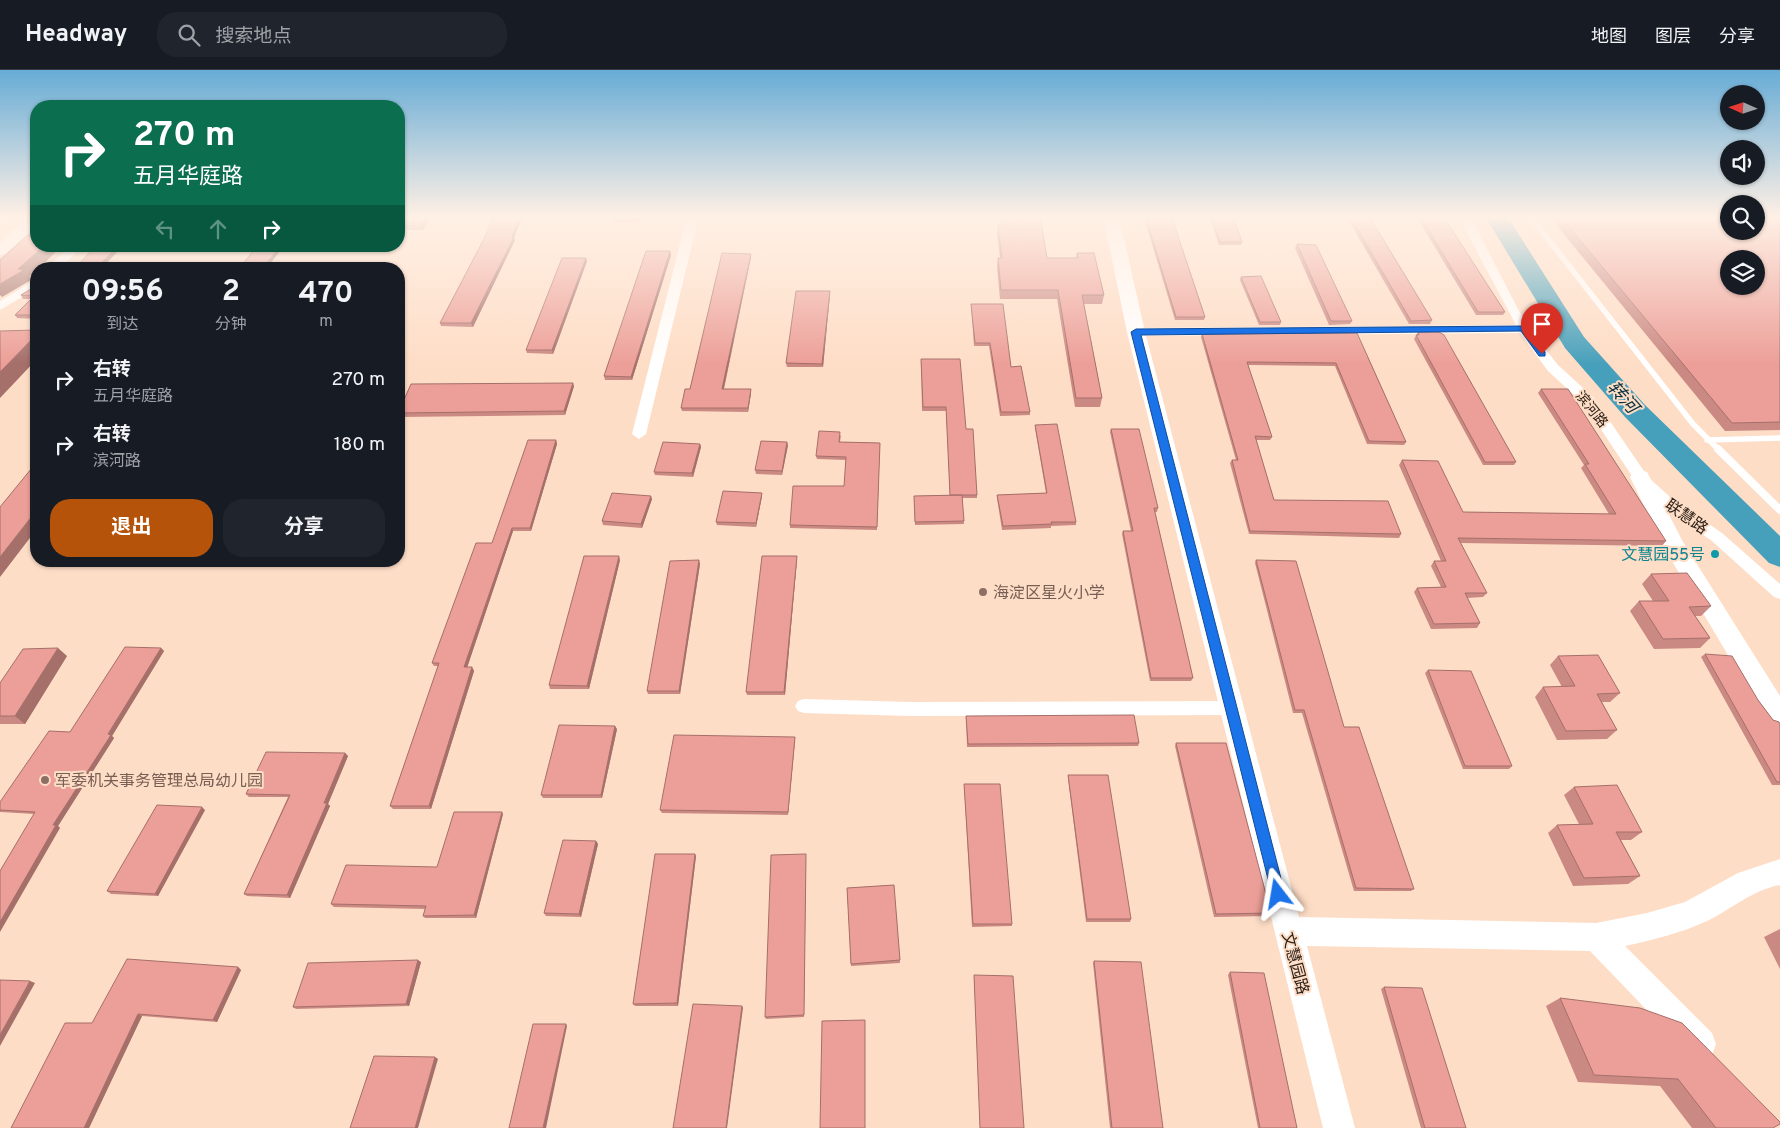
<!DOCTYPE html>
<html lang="zh">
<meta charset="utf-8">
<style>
body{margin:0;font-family:Overpass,"Noto Sans SC",sans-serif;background:#20242c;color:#f1f3f6;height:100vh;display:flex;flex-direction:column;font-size:19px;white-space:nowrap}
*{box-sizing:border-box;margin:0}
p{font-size:16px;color:#9ea1a6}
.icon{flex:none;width:28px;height:28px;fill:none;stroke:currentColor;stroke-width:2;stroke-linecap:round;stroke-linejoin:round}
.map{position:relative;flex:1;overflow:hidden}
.drawer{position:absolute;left:30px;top:192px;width:375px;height:305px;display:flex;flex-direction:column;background:#171b24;border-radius:20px;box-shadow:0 1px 4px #0004}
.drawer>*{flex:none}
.guide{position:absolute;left:30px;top:30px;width:375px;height:152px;border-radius:20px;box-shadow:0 1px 4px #0004;background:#0b6e4f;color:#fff;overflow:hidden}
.needle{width:32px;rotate:273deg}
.fabs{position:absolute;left:1720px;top:15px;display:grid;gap:10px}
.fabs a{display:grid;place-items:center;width:45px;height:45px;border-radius:50%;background:#171b24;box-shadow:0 1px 4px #0004;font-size:25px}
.pin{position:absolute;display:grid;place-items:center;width:42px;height:42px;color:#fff;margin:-51px -21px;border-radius:50% 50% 50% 0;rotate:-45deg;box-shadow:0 0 5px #0007}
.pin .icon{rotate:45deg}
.me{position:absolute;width:55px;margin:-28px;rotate:346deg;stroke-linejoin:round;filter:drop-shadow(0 0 4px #0008)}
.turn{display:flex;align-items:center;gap:18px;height:105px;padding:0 20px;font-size:22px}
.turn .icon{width:65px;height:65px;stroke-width:2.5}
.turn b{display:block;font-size:35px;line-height:42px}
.lanes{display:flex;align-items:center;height:48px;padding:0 20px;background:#0003;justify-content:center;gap:25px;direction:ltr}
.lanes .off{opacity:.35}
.eta{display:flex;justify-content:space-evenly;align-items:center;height:85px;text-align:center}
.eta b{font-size:30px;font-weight:700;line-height:35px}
.action{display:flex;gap:10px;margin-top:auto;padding:10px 20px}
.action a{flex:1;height:58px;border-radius:20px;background:#b45309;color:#fff;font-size:20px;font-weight:700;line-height:58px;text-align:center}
.action a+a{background:#20242c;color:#f1f3f6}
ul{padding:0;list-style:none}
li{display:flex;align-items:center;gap:15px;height:65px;padding:0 20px}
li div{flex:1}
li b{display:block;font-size:19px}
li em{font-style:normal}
header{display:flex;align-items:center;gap:30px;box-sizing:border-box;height:70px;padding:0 25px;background:#171b24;border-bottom:1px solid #363941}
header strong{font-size:24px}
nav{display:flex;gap:28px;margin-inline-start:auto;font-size:18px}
.search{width:350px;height:45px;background:#20242c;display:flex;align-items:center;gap:12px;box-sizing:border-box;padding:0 18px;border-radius:20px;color:#9ea1a6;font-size:19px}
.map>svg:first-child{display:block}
</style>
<header>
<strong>Headway</strong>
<div class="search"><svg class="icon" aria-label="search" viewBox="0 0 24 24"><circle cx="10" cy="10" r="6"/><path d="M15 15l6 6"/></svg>搜索地点</div>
<nav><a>地图</a><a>图层</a><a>分享</a></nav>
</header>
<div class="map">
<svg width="1780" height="1058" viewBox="0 0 1780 1058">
<rect width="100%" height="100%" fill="#feddc6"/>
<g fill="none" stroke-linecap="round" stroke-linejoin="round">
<path fill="#47a0bb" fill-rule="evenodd" d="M1485,146H1507L1584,267L1645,335L1780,466V497L1769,493L1625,347L1565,278Z"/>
<path stroke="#fff" stroke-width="5.5" d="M1530,146L1693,354L1719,380
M1707,370L1780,368"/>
<path stroke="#fff" stroke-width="8" d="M1718,379L1780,440"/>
<path fill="#fff" fill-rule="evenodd" d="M687,146H699L646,364L639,369L632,364Z
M1458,146H1470L1519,241L1535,266L1558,295L1594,328L1648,407L1670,427L1722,463L1780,514V529L1774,527L1712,471L1660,435L1638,415L1584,334L1548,301L1520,263L1136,266L1130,262L1136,258L1516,255Z
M70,176H83L59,199H46Z
M36,209V219L0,240V231Z
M804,629L911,632L1230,631L1236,633L1239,638L1236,643L1230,645L911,646L804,643L798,641L795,636L798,631Z"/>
<path fill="#fff" fill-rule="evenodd" d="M0,146H12L5,153L0,155Z
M29,146H36V156L6,183L0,185V172Z
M1103,146H1119L1145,262L1299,847L1596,853L1647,843L1685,832L1738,803L1780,789V815C1752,820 1732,839 1707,851C1681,863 1653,870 1625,876L1712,963L1716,974L1712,985L1701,989L1690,985L1590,881L1307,876L1355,1058H1323L1127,262Z
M1640,400L1647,402L1683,472L1780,626V655L1771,652L1756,632L1666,481L1630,407L1633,402Z"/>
</g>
<path fill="#cb8983" d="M399,146H431L423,160H399Z
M614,146H641L639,153H614L613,149Z
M1000,146H1044L1040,147L1047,188H1076L1077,183L1104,225L1102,234H1084L1102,328L1100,337H1075L1057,229H1000L997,197L998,188H1000L997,164L998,155H1001Z
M1209,146H1233L1242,172L1241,175H1219Z
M1346,146H1369L1432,250L1430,254H1409Z
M1416,146H1443L1505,242L1503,245H1476Z
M1549,146H1780V360L1725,361Z
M1146,148L1205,247L1204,250H1175L1145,151Z
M514,168L515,170L473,257L441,256L440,253Z
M1297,174L1352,251L1350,254L1329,255L1295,178Z
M670,181L671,185L632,310H605L604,306Z
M751,184V187L724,319H751V323L748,342L682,341L681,338Z
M587,191L553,284L527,283L526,280Z
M36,207V249L17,248L15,245L31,229H23L21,225L34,217Z
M1241,207L1281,252L1280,255H1259L1240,210Z
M830,221L823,297H787L786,293Z
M971,234L1011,297L1030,342V345L1000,346L989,276H974Z
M1418,262L1516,392L1514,395H1483L1414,269Z
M1357,263L1406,372L1404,375L1367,374L1335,296L1248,295L1272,367L1270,370H1256L1274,430L1401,464L1399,468L1249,464L1230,393L1232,390H1236L1201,267L1202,264Z
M921,289L966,359L977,425V428H962L964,454L915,455L914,426L950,425L946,341H922Z
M574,316L565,345L400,347L399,345V341Z
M1541,319L1666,471L1662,476L1460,473L1487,523L1483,527L1467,528L1480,553L1477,558L1431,559L1414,522L1417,518L1441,517L1431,496L1434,491H1441L1399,395L1402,390L1463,442L1609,444L1581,398L1584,395L1538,323Z
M1035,355L1076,452V455L1051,456V458L1002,460L997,428V425L1046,423L1035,358Z
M1111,359L1158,438L1157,442H1155L1193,608L1191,611H1150L1122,464L1123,461H1131L1110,362Z
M841,365L840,372L880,373L877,460L790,458V455L844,416L846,390L817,389L816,386Z
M556,370L557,374L531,461H513L467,597H472L474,601L431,739H393L390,736L438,596H434L432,593Z
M700,374L701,377L693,407L655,405L654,402Z
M788,375L782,405L756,404L755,400Z
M762,426L756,457L717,455L716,452Z
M652,429L642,458L603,455L602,451Z
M797,486V489L785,625H747L746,622Z
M620,490L589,619H550L549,615Z
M1256,490L1414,819L1411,821H1354L1302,643H1293L1255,493Z
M700,494L680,624H648L647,621Z
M1651,504L1711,536L1701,546H1695L1710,568L1700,578L1654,579L1630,541L1639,531H1653L1642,514Z
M161,578L164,581L112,666L114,668L58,756L60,758L34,744L0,742V732L70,662Z
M1705,584L1758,630L1773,650L1780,654V715H1772L1701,587Z
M67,586L25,654H0V613Z
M1558,586L1620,623L1610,632H1602L1617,660L1607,669L1557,670L1535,627L1543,617H1562L1550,595Z
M1428,600L1512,696L1509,699H1463L1425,603Z
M966,646L1139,673L1138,676L967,677Z
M617,659L602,728H543L541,725Z
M795,670L788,745L662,743L660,740Z
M1176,673L1271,843L1269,846L1214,847L1175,676Z
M345,683L348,686L328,734L330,736L290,828L247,826L244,824L288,727H249L246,724Z
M1068,705L1131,849L1130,852H1086L1068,708Z
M964,714L1012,854V856L972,857Z
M1574,717L1642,762L1631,770H1621L1640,806L1628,814L1573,816L1548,763L1557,755L1579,754L1564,725Z
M205,740L158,826L111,824L107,821Z
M503,744L476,848H425L423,846L425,839L334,837L331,834L437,797Z
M596,771L598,774L581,847L546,846L544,843Z
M696,786L678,936H635L633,934Z
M806,787L804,947L766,949L765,947Z
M894,815L900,893L851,896L847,818Z
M1780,859V899L1764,867Z
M1094,891L1163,1058H1110L1093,893Z
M421,892L409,936L296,939L293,937Z
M238,897L241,900L217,952L142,946L89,1058L92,953Z
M1230,902L1297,1058H1258L1228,905Z
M974,905L1024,1058H980Z
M1384,917L1466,1058H1421L1381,919Z
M1560,928L1773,1058H1692L1660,1016L1578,1012L1546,936Z"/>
<path fill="#a56f6a" d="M427,146H431L423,160L421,156Z
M520,146H523L514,168L515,170L473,257L471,253L512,167Z
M44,176H62L38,199H36V200L29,207L31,210L2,227L0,225V214Z
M118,176H123L101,199H95Z
M280,176H284L266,199H262Z
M670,181L671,185L632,310L631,307Z
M751,184V187L723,322L722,319Z
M586,188L587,191L553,284L552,280Z
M830,221V225L823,297L822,294Z
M36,265V290L0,328V302Z
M573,313L574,316L565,345L564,341Z
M751,319V323L748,342V338Z
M556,370L557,374L531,461L530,458Z
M787,372L788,375L782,405V401Z
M700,374L701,377L693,407L692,403Z
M762,423V426L756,457V453Z
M651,426L652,429L642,458L641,454Z
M36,441V460L0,507V487Z
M512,458L513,461L466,601L464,597Z
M619,486L620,490L589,619L587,616Z
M797,486V489L785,625L784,622Z
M699,490L700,494L680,624L679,621Z
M58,578L67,586L25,654L15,646Z
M161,578L164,581L112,666L114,668L58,756L60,758L0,862V852L53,755Z
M472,597L474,601L431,739L429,736Z
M615,656L617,659L602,728L601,725Z
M795,667V670L788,745V742Z
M345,683L348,686L328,734L330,736L290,828L287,825Z
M202,737L205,740L158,826L155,824Z
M502,742L503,744L476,848L474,845Z
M596,771L598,774L581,847L579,844Z
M695,784L696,786L678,936L677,933Z
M418,890L421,892L409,936L406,934Z
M238,897L241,900L217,952L213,950Z
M30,911L35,913L0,976V965Z
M742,936L743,938L727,1058H726Z
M138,944L142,946L89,1058H84Z
M566,954L567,956L546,1058H543Z
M435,987L438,989L418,1058H415Z"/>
<path fill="#ec9f98" stroke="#a56f6a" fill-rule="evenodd" d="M399,146H427L421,156H399Z
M494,146H520L512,167H514L471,253H440L485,167Z
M614,146H639V149H613Z
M1002,146H1040L1047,188H1078L1077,183H1094L1104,225H1082L1102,328H1076L1058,220H1001L998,188H1002L998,155H1003Z
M1211,146H1233L1242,172H1220Z
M1350,146H1369L1432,250L1411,251Z
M1420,146H1443L1505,242H1478Z
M1560,146H1729V161H1756V146H1780V352L1732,353ZM1729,189H1756V216H1729Z
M1146,148H1172L1205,247H1176Z
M36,158V176H44L18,199L24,200L0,214V190Z
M1297,174L1316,175L1352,251H1331Z
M96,176H118L95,199H74Z
M257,176H280L262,199H239Z
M646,181H670L631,307L604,306Z
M722,183L751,184L722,319H751L748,338H681L685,319H690Z
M562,188H586L552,280H526Z
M1261,206L1281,252H1260L1241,207Z
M35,207H36V245H15L34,226L21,225L34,217Z
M796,221H830L822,294L786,293Z
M971,234H1003L1011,297L1021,296L1030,342H1001L990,273H975Z
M36,260V265L0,302V261Z
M1418,262H1439L1444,265L1516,392H1485L1416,265H1419Z
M1357,263L1406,372L1369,371L1336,293L1247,292L1272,367L1255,366L1274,430L1388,431L1401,464L1250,461L1232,390H1238L1202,264Z
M921,289H960L966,359H973L977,425H950L946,337H923Z
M573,313L564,341L399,343V341L411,314Z
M1541,319H1568L1666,471L1458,468L1487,523H1465L1480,553L1434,554L1417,518L1446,517L1434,491H1446L1402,390L1438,391L1463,442L1616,444L1585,394H1589Z
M1057,354L1076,452H1051L1052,454L1003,456L997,425L1047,423L1035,355Z
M1111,359H1139L1158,438H1154L1193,608H1151L1123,461H1133Z
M819,361L840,362L839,372L880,373L877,457L790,455L793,416H844L846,387L816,386Z
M528,370H556L530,458H512L464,597H472L429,736H390L439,593H432L476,473H492Z
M761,371L787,372L782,401L755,400Z
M663,372L700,374L692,403L654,402Z
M36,393V441L0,487V437Z
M723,421L762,423L756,453L716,452Z
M612,423L651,426L641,454L602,451Z
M962,425L964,451L915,452L914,426Z
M584,486H619L587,616L549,615Z
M762,486H797L784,622H746Z
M699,490L679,621H647L670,491Z
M1256,490L1296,491L1344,657H1359L1414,819L1356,818L1304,640H1295Z
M1687,503L1711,536L1689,537L1710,568L1663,569L1639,531H1669L1651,504Z
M125,577L161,578L108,664L111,665L53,755H56L0,852V801L35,742L0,740V732L49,661L70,662Z
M58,578L15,646H0V613L23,579Z
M1705,584L1732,586L1758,630L1773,650L1779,652L1780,654V712H1777Z
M1598,585L1620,623L1597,624L1617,660L1566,661L1543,617L1575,616L1558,586Z
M1428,600L1471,601L1512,696H1465Z
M1134,645L1139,673L968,674L966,646Z
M559,655L615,656L601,725H541Z
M674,665L795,667L788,742L660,740Z
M1176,673H1226L1271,843L1216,844Z
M266,682L345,683L324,733H327L287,825L244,824L290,725L246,724Z
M1068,705H1108L1131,849H1087Z
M964,714H1000L1012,854H973Z
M1617,715L1642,762H1616L1640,806L1584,808L1557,755L1593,754L1574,717Z
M157,735L202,737L155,824L107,821Z
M454,742H502L474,845L423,846L426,836L331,834L346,795L437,797Z
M563,770L596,771L579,844L544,843Z
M655,784H695L677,933L633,934Z
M806,784L804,945L765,947L771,785Z
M894,815L900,890L851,894L847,818Z
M127,889L238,897L213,950L138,944L84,1058H11L65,953H92Z
M418,890L406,934L293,937L308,893Z
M1094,891L1141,892L1163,1058H1112Z
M1230,902L1264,903L1297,1058H1260Z
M974,905L1013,906L1024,1058H980Z
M0,910L30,911L0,965Z
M1384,917L1422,918L1466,1058H1425Z
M1560,928L1640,938L1682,953L1780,1052V1054L1773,1058H1716L1678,1009L1594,1005Z
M693,934L742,936L726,1058H673Z
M865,950V1058H820L822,951Z
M533,954H566L543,1058H509Z
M374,986L435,987L415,1058H350Z"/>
<linearGradient id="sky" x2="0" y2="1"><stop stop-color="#67acd6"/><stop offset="0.5" stop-color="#fff0e5"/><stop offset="1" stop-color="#fff0e5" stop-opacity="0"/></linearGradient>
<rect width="1780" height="294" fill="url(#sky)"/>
<path fill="#1a73e8" stroke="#114b97" d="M1523,256L1527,257L1545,282V286H1539L1521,261L1141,265L1285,824L1282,829L1278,831L1273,829L1131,262L1136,259Z"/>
<circle fill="#0f9aa8" stroke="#feddc6" stroke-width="2" cx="1715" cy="484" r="5"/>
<g fill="#8d6e63" stroke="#feddc6" stroke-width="2">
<circle cx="983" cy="522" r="5"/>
<circle cx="45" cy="710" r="5"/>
</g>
<g text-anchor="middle" stroke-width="4" stroke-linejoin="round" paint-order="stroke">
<g font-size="14" fill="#2c2017" stroke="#feddc6">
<text transform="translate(1592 339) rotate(51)" y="5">滨河路</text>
</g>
<g font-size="16" fill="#2c2017" stroke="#feddc6">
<text transform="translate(1687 446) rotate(35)" y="6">联慧路</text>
<text transform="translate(1296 893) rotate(75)" y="6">文慧园路</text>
</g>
<g font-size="16" fill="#0d838f" stroke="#feddc6" text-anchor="end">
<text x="1705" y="490">文慧园55号</text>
</g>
<g font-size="16" fill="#785e54" stroke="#feddc6" text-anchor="start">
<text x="993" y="528">海淀区星火小学</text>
<text x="55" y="716">军委机关事务管理总局幼儿园</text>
</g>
<g font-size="18" font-style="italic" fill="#07323e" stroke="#feddc6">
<text transform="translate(1623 327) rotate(48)" y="6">转河</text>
</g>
</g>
</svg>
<div class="fabs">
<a><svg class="needle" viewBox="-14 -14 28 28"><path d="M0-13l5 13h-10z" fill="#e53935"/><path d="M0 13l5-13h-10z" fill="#9ea1a6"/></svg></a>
<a><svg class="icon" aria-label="sound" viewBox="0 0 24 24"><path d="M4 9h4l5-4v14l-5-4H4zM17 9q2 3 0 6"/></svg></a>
<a><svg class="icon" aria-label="search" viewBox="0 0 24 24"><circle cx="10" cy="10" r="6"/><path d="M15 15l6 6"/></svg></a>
<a><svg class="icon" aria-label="layers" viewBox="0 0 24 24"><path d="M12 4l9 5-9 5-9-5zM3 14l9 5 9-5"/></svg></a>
</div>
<div class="pin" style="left:1542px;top:284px;background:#d93025"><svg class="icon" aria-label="arrive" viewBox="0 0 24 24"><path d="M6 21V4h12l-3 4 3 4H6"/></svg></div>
<svg class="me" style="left:1278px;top:824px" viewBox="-20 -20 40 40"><path d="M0-17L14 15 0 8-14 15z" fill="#1a73e8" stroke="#fff" stroke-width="4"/></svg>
<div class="guide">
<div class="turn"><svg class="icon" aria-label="right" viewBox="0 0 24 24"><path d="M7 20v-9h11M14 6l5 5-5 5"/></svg><div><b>270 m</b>五月华庭路</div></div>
<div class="lanes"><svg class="icon off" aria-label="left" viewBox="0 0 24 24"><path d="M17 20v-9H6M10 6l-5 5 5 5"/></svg><svg class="icon off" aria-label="ahead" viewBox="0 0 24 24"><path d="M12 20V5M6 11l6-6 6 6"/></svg><svg class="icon" aria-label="right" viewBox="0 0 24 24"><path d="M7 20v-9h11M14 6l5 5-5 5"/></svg></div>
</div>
<section class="drawer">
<div class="eta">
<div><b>09:56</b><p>到达</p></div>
<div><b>2</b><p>分钟</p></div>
<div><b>470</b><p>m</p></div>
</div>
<ul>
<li><svg class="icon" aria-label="right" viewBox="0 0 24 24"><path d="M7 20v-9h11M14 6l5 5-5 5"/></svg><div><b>右转</b><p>五月华庭路</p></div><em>270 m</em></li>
<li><svg class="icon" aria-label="right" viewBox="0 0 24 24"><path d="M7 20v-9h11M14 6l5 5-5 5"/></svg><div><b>右转</b><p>滨河路</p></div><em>180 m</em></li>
</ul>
<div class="action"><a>退出</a><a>分享</a></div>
</section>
</div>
